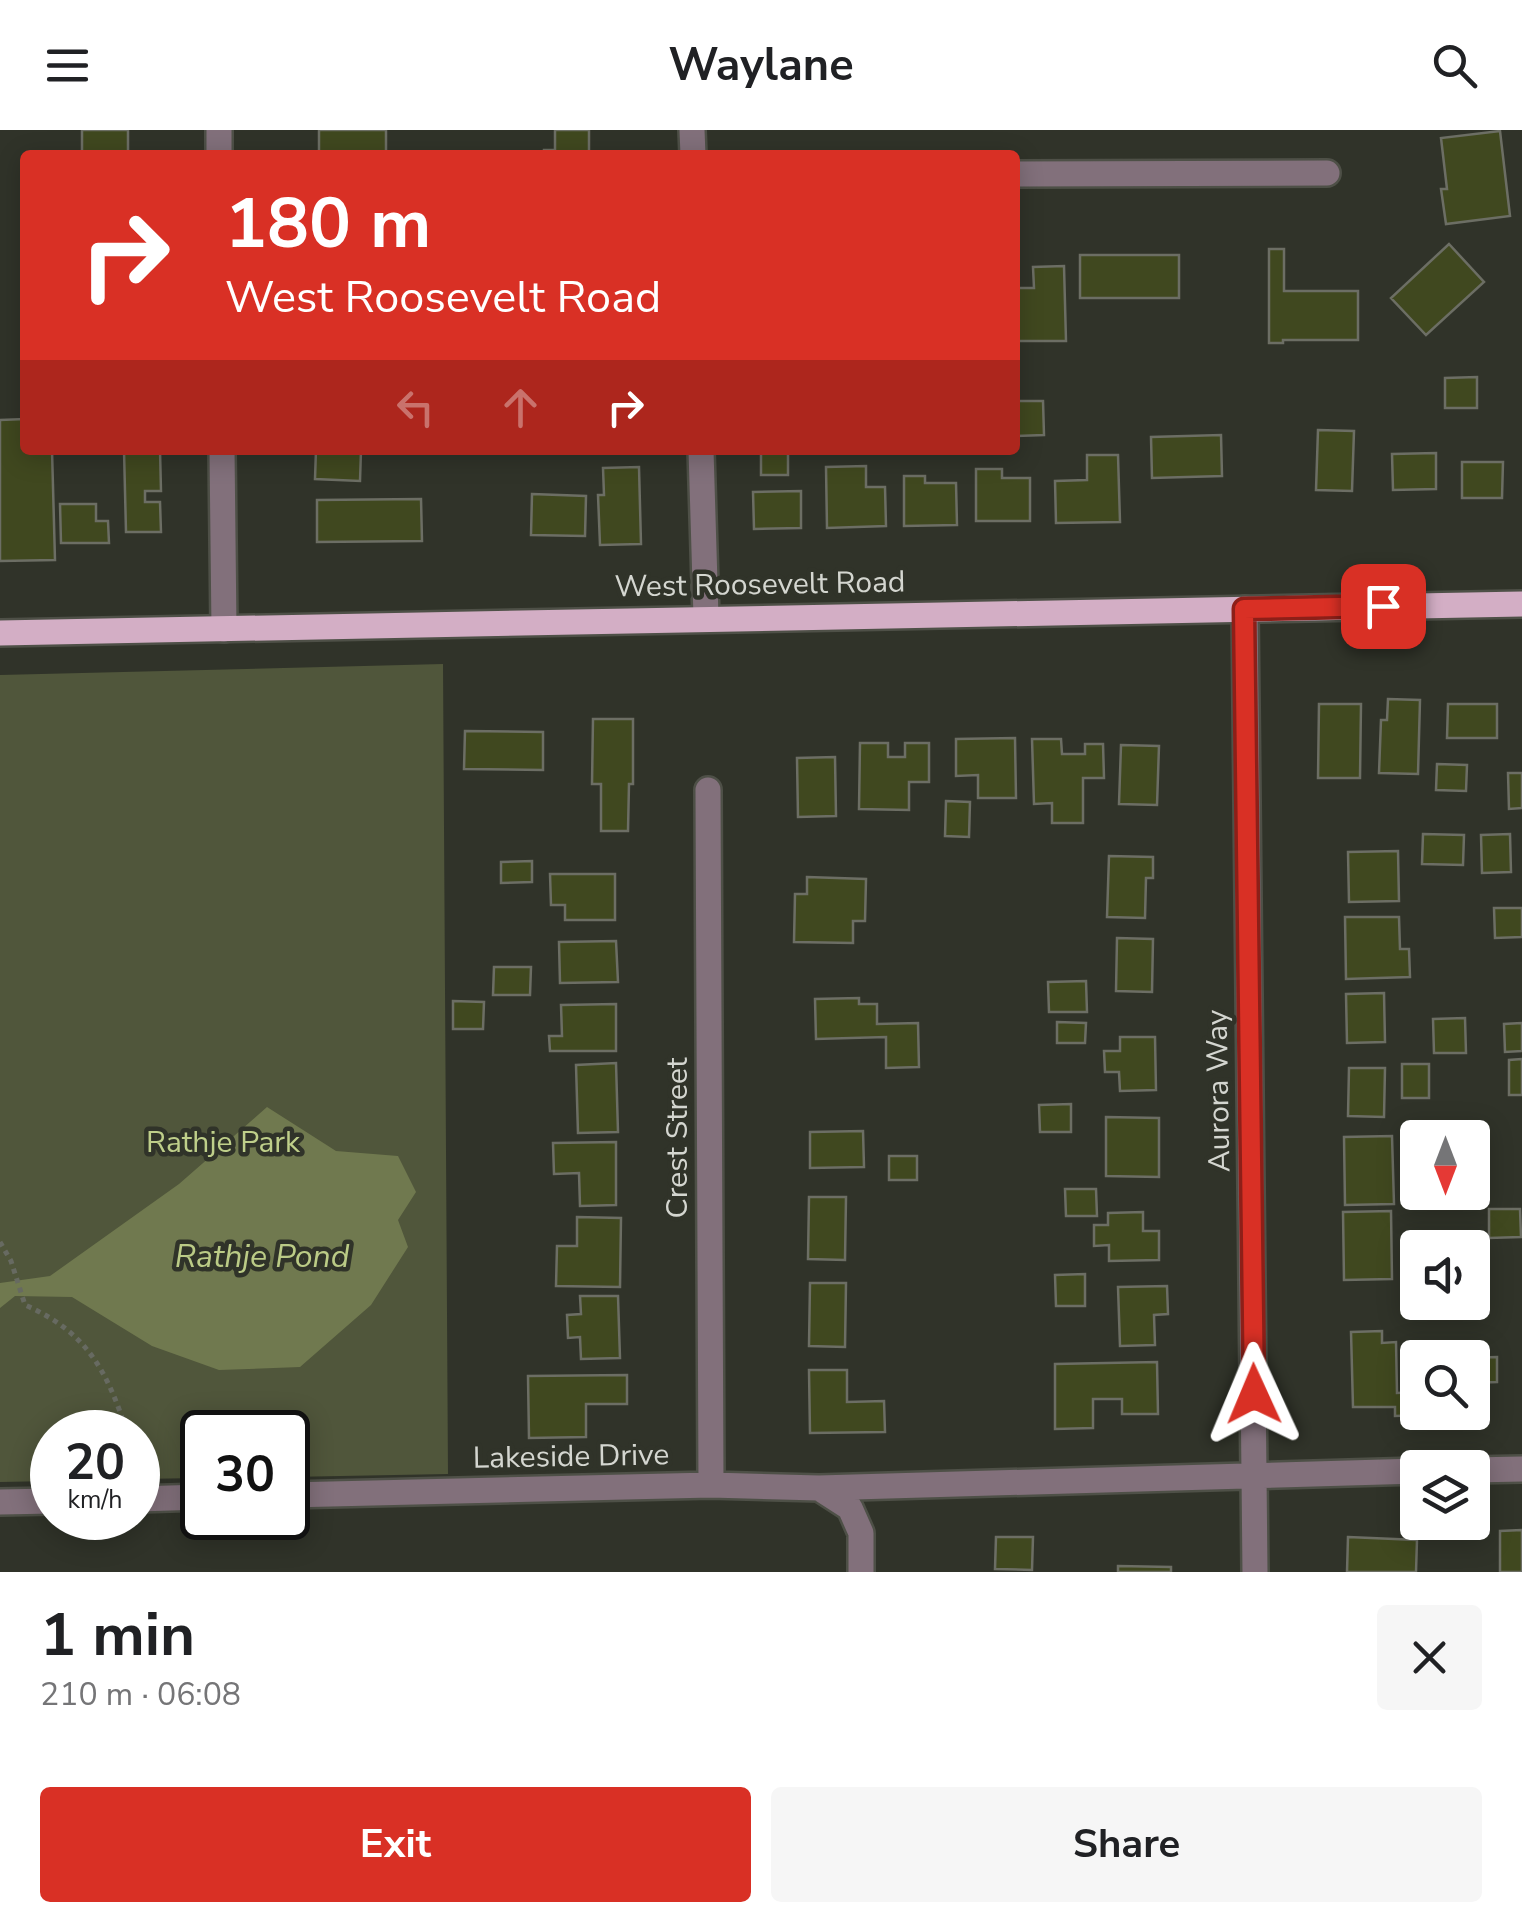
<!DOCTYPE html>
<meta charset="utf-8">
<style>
body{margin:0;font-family:"Nunito Sans",sans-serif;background:#f6f6f6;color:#202124;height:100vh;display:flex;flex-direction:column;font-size:38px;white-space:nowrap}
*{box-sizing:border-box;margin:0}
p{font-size:32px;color:#757577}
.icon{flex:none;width:55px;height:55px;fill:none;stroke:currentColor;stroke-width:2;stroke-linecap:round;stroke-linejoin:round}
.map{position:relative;height:1442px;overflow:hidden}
.sheet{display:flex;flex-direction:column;background:#fff;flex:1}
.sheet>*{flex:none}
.guide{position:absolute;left:20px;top:20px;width:1000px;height:305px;border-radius:10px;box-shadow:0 5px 25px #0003;background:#d93025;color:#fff;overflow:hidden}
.needle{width:65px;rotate:180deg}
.controls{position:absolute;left:1400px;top:990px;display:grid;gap:20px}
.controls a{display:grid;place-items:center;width:90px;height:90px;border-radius:10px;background:#fff;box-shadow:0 5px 25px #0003;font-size:50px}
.speed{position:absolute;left:30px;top:1280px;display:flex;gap:20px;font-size:50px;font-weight:700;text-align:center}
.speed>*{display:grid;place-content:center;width:130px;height:130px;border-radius:50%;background:#fff;box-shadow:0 5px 25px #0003;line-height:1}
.speed small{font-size:25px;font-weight:400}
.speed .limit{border:5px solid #111;border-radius:15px;background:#fff;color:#111}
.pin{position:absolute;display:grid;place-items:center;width:85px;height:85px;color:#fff;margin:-42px;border-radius:20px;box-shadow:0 5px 15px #0006}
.me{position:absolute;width:110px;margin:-55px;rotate:359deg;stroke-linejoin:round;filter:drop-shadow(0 0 8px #0008)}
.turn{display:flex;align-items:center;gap:35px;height:210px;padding:0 40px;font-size:45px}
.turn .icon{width:130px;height:130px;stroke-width:2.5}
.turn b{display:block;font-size:70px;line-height:85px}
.lanes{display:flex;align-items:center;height:95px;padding:0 40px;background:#0003;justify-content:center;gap:50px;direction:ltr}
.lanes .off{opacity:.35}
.round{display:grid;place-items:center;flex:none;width:105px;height:105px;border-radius:10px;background:#f6f6f6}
.head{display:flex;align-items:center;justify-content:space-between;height:170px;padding:0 40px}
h1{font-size:60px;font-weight:700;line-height:75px}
.action{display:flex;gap:20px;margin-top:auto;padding:20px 40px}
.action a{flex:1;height:115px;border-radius:10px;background:#d93025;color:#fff;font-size:40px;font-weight:700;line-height:115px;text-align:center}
.action a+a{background:#f6f6f6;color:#202124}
header{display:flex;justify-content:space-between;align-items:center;height:130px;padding:0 40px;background:#fff;font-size:45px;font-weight:700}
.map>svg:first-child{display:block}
</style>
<header><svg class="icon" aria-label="menu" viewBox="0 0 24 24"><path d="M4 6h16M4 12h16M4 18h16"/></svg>Waylane<svg class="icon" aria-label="search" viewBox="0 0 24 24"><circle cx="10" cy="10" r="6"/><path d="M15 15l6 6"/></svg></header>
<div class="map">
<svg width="1522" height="1442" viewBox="0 0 1522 1442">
<rect width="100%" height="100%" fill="#303329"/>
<path fill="#50563b" d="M443,534L448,1344L288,1347V1302H202V1348L138,1349V1302H52V1351L0,1352V545Z"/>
<path fill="#70794f" d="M267,977L336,1021L398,1026L416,1062L398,1090L408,1117L371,1175L300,1237L219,1240L152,1216L72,1167L15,1166L0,1178V1153L50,1146L179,1054Z"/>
<path fill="#40481f" stroke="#6c6e64" stroke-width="2.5" d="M82,0H128V25H82Z
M319,0H386V25H319Z
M555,0H589V25H544V20H555Z
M1500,1L1510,86L1446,94L1441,59H1447L1441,8Z
M1449,114L1484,152L1426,205L1391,168Z
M1269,119H1284V161H1358V210H1283V213H1269Z
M1080,125H1179V168H1080Z
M1064,136L1066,211H1015V158H1034L1033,137Z
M1477,247V278H1445V248Z
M1015,271H1043L1044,305L1015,306Z
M25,289V320H52L55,430L0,431V290Z
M1318,300L1354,301L1352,361L1316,360Z
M1221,305L1222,346L1152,348L1151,307Z
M124,320H160L161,361H145V372H160L161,402H126Z
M316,320H361L360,351L315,349Z
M761,320H788V345H761Z
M1436,323V359L1393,360L1392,324Z
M1087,325H1118L1120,392L1056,393L1055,351L1087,350Z
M1462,332H1503L1502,368H1462Z
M866,336V357H885L886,396L827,398L826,337Z
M639,337L641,414L600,415L598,365H604L603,338Z
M976,339H1002V348H1030V391H976Z
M904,346H925V353H956L957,395L904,396Z
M801,361V398L754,399L753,362Z
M532,364L586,366L585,406L531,405Z
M421,369L422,411L317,412V370Z
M60,374H96V391H108L109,413H61Z
M1388,569L1420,570L1418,644L1379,643L1381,590H1387Z
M1319,574H1361L1360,648H1318Z
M1448,574H1497V608H1447Z
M593,589H633V654H629L628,701H601V654H592Z
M465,601L543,602V640L464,639Z
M1015,608L1016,668H978V645L956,646V609Z
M1032,609H1061L1062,624H1085V614H1103L1104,648H1083V693H1052V673L1034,674Z
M860,613H888V627H905V613H929V652H909V680L859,679Z
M1121,615L1159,616L1157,675L1119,674Z
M835,627L836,686L798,687L797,628Z
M1437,634L1467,635L1466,661L1436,660Z
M1508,643H1522V678L1509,679Z
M946,671L970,672L969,707L945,706Z
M1423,704L1464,705L1463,735L1422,734Z
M1510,704L1511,742L1482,743L1481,705Z
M1398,721L1399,771L1349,772L1348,722Z
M1109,726L1153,727V748H1146L1145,788L1107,787Z
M532,731V752L501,753V732Z
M550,744H615V790H565V775H551Z
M807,747L866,749L865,791H853V813L794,812L795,764H807Z
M1494,778H1522V807L1495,808Z
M1345,787H1399L1400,819H1409L1410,847L1346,849Z
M1117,808L1153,809L1152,862L1116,861Z
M616,811L618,852L560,853L559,812Z
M494,837H531L530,865H493Z
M1086,851L1087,882H1049L1048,852Z
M1384,863L1385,912L1347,913L1346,864Z
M859,868V874H877V894L918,893L919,937L886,938V907L816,909L815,869Z
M453,871L484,872L483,899H453Z
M616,874V921H550L549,906H562L561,875Z
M1465,888L1466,923H1434L1433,889Z
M1057,892L1086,893L1085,913H1057Z
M1522,893V921L1505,922L1504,894Z
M1120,907H1155L1156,960L1120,961L1119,942H1105L1104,921H1120Z
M1522,929V965H1509V930Z
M616,933L618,1002L578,1003L576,935Z
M1402,934H1429V968H1402Z
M1349,938H1385L1384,987L1348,986Z
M1071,974V1002H1040L1039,975Z
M1106,987L1159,988V1047L1106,1046Z
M863,1001L864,1037L810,1038V1002Z
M1392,1006L1394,1074L1345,1075L1344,1007Z
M616,1012V1075L580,1076L579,1043L554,1044L553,1013Z
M889,1026H917V1050H889Z
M1065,1059H1096L1097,1086H1066Z
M809,1067H846L845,1130L808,1129Z
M1489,1079H1520L1521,1107L1489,1108Z
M1391,1081L1392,1149L1344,1150L1343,1082Z
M1143,1082V1101H1159V1130L1109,1131V1115L1094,1116V1095H1108V1083Z
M577,1087L621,1088L620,1157L556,1156L557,1116H577Z
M1085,1144V1176H1056L1055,1145Z
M810,1153H846L845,1217L809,1216Z
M1167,1156L1168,1184L1154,1185L1155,1215L1120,1216L1118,1157Z
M580,1166H618L620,1228L581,1229L580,1207L568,1208L567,1185L581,1184Z
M1382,1201V1213L1396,1212L1397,1263L1418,1262L1420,1285L1395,1286V1277H1353L1351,1202Z
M1497,1227V1252L1472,1253V1228H1460Z
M1157,1232L1158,1284H1122V1269H1093V1298L1055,1299V1234Z
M809,1240H847V1272L884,1271L885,1302L810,1303Z
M627,1245V1274H586V1307L529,1308L528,1246Z
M1522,1400V1442H1500V1401Z
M996,1407H1033L1032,1440L995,1439Z
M1348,1407L1417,1410L1416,1442H1347Z
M1118,1436L1171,1437V1442H1118Z"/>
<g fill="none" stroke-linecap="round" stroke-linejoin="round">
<g stroke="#4e5047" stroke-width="30">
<path id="minor" d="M219,0V25
M692,0L693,25
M1015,44L1327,43
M222,320L224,499
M701,320L706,487
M1245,479L1255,1442
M708,660L711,1355
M1472,1340L1522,1339
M819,1358L1418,1341
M288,1365L711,1355L819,1358L850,1378L861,1403V1442
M138,1369L202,1367
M0,1372L52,1371"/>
</g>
<g stroke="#4e5047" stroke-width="30">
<path id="major" d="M0,503L1522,474"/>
</g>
<path stroke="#676a61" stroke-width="5" stroke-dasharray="5 5" stroke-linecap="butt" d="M0,1112L11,1131L25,1175C87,1202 107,1241 127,1302"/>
<use href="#minor" stroke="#82707b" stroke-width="25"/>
<use href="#major" stroke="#d3aec5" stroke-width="25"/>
</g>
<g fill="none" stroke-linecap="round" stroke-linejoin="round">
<g stroke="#8d1f18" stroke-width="25">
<path id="route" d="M1254,1264L1244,479L1383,476"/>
</g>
<use href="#route" stroke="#d93025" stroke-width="18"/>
</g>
<g text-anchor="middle" stroke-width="9" stroke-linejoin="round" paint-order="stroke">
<g font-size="30" fill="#d4d6d0" stroke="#303329">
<text transform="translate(760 454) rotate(-1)" y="10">West Roosevelt Road</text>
<text transform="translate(1218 961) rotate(-91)" y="10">Aurora Way</text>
<text transform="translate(677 1008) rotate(-90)" y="10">Crest Street</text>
<text transform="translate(571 1326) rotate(-1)" y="10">Lakeside Drive</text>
</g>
<g font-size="30" fill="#bfcf8a" stroke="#303329">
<text x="223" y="1022">Rathje Park</text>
</g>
<g font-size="32" font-style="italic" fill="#bbcb86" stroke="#303329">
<text x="262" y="1137">Rathje Pond</text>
</g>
</g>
</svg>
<div class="controls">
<a><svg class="needle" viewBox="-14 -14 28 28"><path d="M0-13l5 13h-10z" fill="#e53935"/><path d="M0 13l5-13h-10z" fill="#757577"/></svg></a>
<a><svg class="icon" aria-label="sound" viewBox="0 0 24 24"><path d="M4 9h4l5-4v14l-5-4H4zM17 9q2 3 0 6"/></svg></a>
<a><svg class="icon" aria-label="search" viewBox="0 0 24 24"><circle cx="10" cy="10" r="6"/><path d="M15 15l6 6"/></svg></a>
<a><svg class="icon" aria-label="layers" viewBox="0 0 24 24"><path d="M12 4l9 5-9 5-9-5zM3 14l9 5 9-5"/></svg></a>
</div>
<div class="speed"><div>20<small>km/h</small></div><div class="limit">30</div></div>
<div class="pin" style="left:1383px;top:476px;background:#d93025"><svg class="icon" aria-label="arrive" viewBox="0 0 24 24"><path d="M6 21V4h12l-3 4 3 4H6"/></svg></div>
<svg class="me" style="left:1254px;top:1264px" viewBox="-20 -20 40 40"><path d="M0-17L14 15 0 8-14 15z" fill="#d93025" stroke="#fff" stroke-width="4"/></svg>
<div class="guide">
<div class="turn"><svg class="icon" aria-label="right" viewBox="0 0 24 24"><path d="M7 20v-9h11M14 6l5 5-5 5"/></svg><div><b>180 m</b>West Roosevelt Road</div></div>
<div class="lanes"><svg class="icon off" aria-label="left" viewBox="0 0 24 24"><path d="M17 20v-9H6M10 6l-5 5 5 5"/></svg><svg class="icon off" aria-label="ahead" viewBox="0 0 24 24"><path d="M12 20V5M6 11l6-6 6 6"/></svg><svg class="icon" aria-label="right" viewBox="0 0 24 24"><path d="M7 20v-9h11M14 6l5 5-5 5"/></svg></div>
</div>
</div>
<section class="sheet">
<div class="head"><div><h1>1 min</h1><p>210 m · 06:08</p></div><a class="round"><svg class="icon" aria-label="close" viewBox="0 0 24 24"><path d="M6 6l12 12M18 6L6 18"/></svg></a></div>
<div class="action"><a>Exit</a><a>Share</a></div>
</section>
